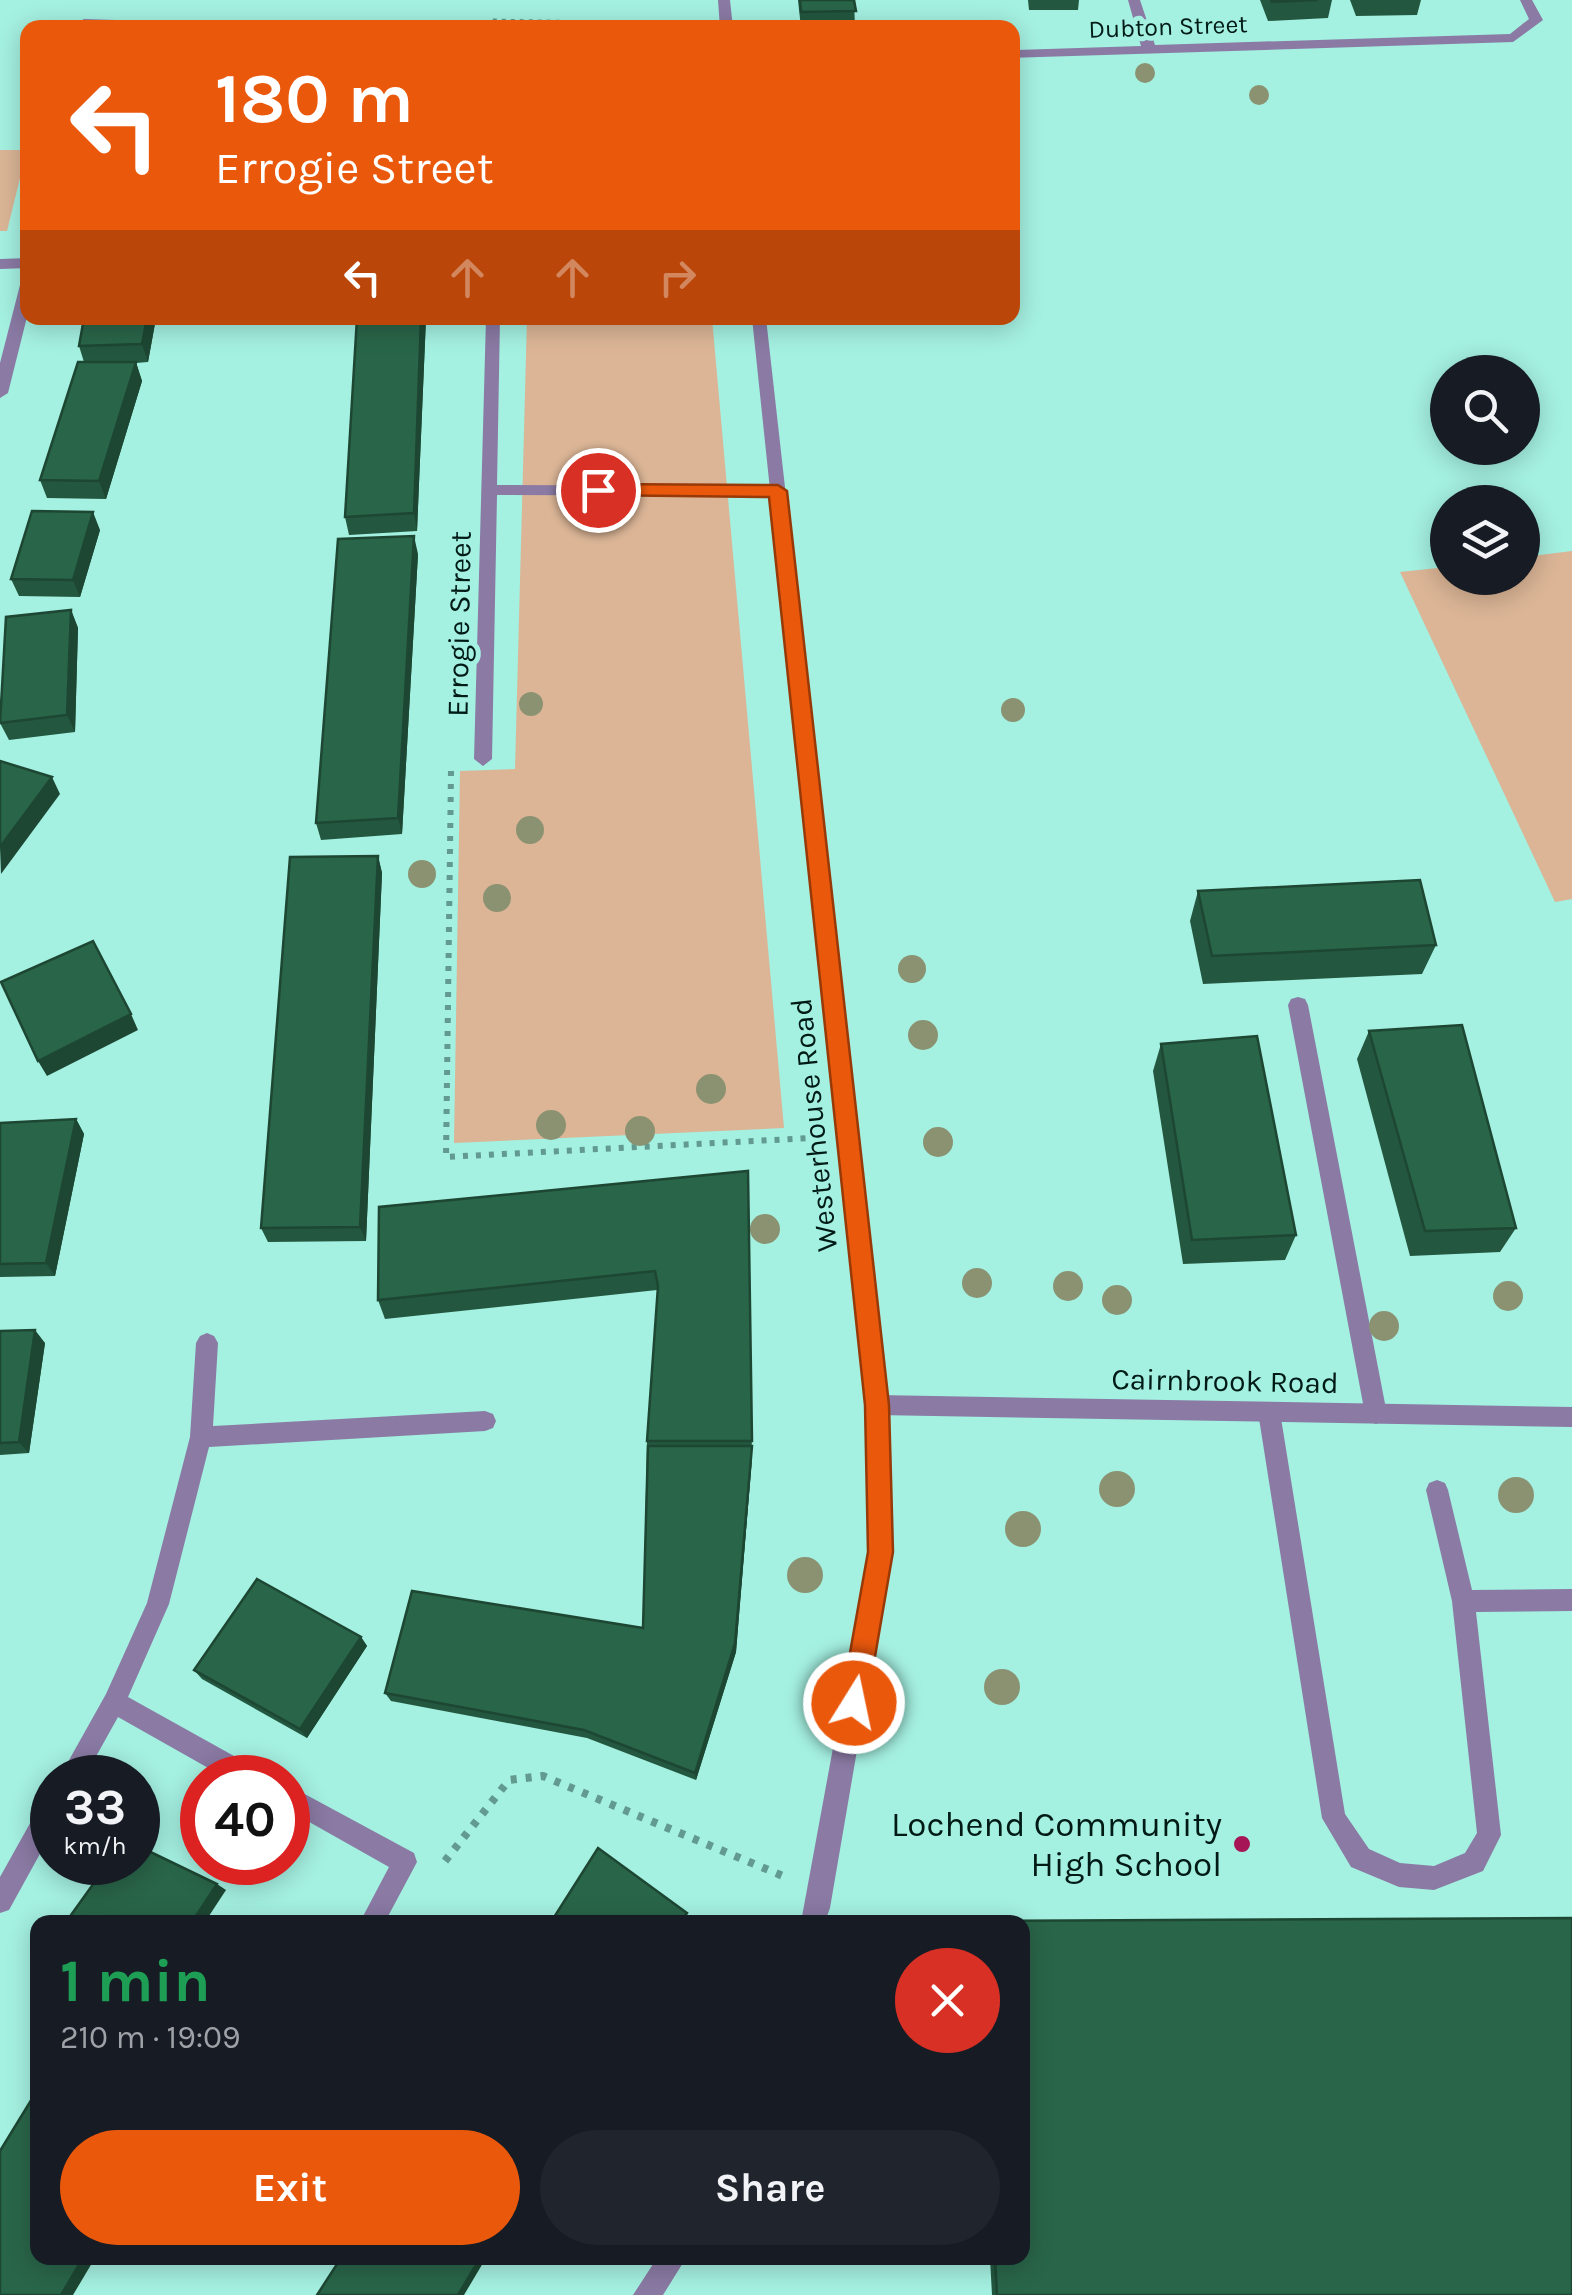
<!DOCTYPE html>
<meta charset="utf-8">
<style>
body{margin:0;font-family:Karla,sans-serif;background:#20242c;color:#f1f3f6;height:100vh;display:flex;flex-direction:column;font-size:38px;white-space:nowrap}
*{box-sizing:border-box;margin:0}
p{font-size:32px;color:#9ea1a6}
.icon{flex:none;width:55px;height:55px;fill:none;stroke:currentColor;stroke-width:2;stroke-linecap:round;stroke-linejoin:round}
.map{position:relative;flex:1;overflow:hidden}
.side{position:absolute;left:30px;top:1915px;width:1000px;height:350px;display:flex;flex-direction:column;background:#171b24;border-radius:20px;box-shadow:0 5px 25px #0003}
.side>*{flex:none}
.top-card{position:absolute;left:20px;top:20px;width:1000px;height:305px;border-radius:20px;box-shadow:0 5px 25px #0003;background:#ea580c;color:#fff;overflow:hidden}
.controls{position:absolute;left:1430px;top:355px;display:grid;gap:20px}
.controls a{display:grid;place-items:center;width:110px;height:110px;border-radius:50%;background:#171b24;box-shadow:0 5px 25px #0003;font-size:50px}
.speed{position:absolute;left:30px;top:1755px;display:flex;gap:20px;font-size:50px;font-weight:700;text-align:center}
.speed>*{display:grid;place-content:center;width:130px;height:130px;border-radius:50%;background:#171b24;box-shadow:0 5px 25px #0003;line-height:1}
.speed small{font-size:25px;font-weight:400}
.speed .limit{border:15px solid #d22;background:#fff;color:#111}
.pin{position:absolute;display:grid;place-items:center;width:85px;height:85px;color:#fff;margin:-42px;border:5px solid #fff;border-radius:50%;box-shadow:0 2px 10px #0007}
.me{position:absolute;width:110px;margin:-55px;rotate:10deg;stroke-linejoin:round;filter:drop-shadow(0 0 8px #0008)}
.turn{display:flex;align-items:center;gap:35px;height:210px;padding:0 30px;font-size:45px}
.turn .icon{width:130px;height:130px;stroke-width:2.5}
.turn b{display:block;font-size:70px;line-height:85px}
.lanes{display:flex;align-items:center;height:95px;padding:0 30px;background:#0003;justify-content:center;gap:50px;direction:ltr}
.lanes .off{opacity:.35}
.round{display:grid;place-items:center;flex:none;width:105px;height:105px;border-radius:52px;background:#20242c}
.head{display:flex;align-items:center;justify-content:space-between;height:170px;padding:0 30px}
h1{font-size:60px;font-weight:700;line-height:75px;color:#1e9e55}
.cta{display:flex;gap:20px;margin-top:auto;padding:20px 30px}
.cta a{flex:1;height:115px;border-radius:60px;background:#ea580c;color:#fff;font-size:40px;font-weight:700;line-height:115px;text-align:center}
.cta a+a{background:#20242c;color:#f1f3f6}
.map>svg:first-child{display:block}
</style>
<div class="map">
<svg width="1572" height="2295" viewBox="0 0 1572 2295">
<rect width="100%" height="100%" fill="#a4f0e1"/>
<path fill="#dbb596" d="M0,150H27L7,231H0Z
M527,318H712L784,1128L454,1143L460,771L515,769Z
M1572,551V899L1555,902L1400,572L1447,567L1448,578H1522L1523,557Z"/>
<g fill="none" stroke-linecap="round" stroke-linejoin="round">
<path stroke="#629a8f" stroke-width="5" stroke-dasharray="4 5" stroke-linecap="butt" d="M489,28L491,21L691,25"/>
<path stroke="#629a8f" stroke-width="6" stroke-dasharray="5 8" stroke-linecap="butt" d="M451,771L446,1157L811,1138"/>
<path stroke="#629a8f" stroke-width="8" stroke-dasharray="6 9" stroke-linecap="butt" d="M445,1861L509,1780L543,1776L783,1876"/>
<path fill="#8a7aa4" fill-rule="evenodd" d="M1298,997L1305,999L1308,1005L1387,1414L1384,1421L1376,1424L1368,1421L1365,1414L1288,1005L1291,999Z
M1269,1402L1277,1405L1280,1412L1345,1814L1369,1849L1400,1863L1434,1866L1465,1853L1477,1833L1452,1601L1426,1490L1429,1483L1437,1480L1445,1483L1448,1490L1472,1590L1572,1589V1611L1476,1612L1501,1835L1483,1871L1434,1890L1399,1887L1351,1867L1322,1818L1258,1412L1261,1405Z"/>
<path fill="#8a7aa4" fill-rule="evenodd" d="M1128,0H1140L1155,45L1510,34L1529,19L1520,0H1532L1543,20L1513,42L1012,58V50L1141,46Z
M84,19L240,24L246,28L79,26L77,23Z
M28,258V268L0,269V259Z
M28,277V313L8,393L0,398V363L21,281Z
M486,318H500L497,485L778,486L786,491L778,496L497,495L492,759L483,766L474,759Z
M207,1333L214,1336L218,1343L213,1426L485,1411L493,1414L496,1421L493,1428L485,1431L209,1447L169,1604L128,1697L259,1770L263,1778H226L118,1717L84,1778H59L106,1694L147,1603L190,1437L196,1343L200,1336Z
M877,1395L1572,1407V1427L877,1415L869,1412L866,1405L869,1398Z
M288,1785L414,1853L417,1862L385,1922H360L389,1867L288,1810Z
M52,1797V1832L9,1910L0,1913V1877L43,1800Z"/>
<path fill="#8a7aa4" fill-rule="evenodd" d="M718,0H730L733,28H720Z
M752,318H766L888,1405L891,1552L830,1908L825,1922H801L869,1552L866,1405Z
M657,2258H686L663,2295H633Z"/>
</g>
<g fill="#8b9271">
<circle cx="1145" cy="73" r="10"/>
<circle cx="1259" cy="95" r="10"/>
<circle cx="531" cy="704" r="12"/>
<circle cx="1013" cy="710" r="12"/>
<circle cx="530" cy="830" r="14"/>
<circle cx="422" cy="874" r="14"/>
<circle cx="497" cy="898" r="14"/>
<circle cx="912" cy="969" r="14"/>
<circle cx="923" cy="1035" r="15"/>
<circle cx="711" cy="1089" r="15"/>
<circle cx="551" cy="1125" r="15"/>
<circle cx="640" cy="1131" r="15"/>
<circle cx="938" cy="1142" r="15"/>
<circle cx="765" cy="1229" r="15"/>
<circle cx="977" cy="1283" r="15"/>
<circle cx="1068" cy="1286" r="15"/>
<circle cx="1508" cy="1296" r="15"/>
<circle cx="1117" cy="1300" r="15"/>
<circle cx="1384" cy="1326" r="15"/>
<circle cx="1117" cy="1489" r="18"/>
<circle cx="1516" cy="1495" r="18"/>
<circle cx="1023" cy="1529" r="18"/>
<circle cx="805" cy="1575" r="18"/>
<circle cx="1002" cy="1687" r="18"/>
</g>
<path fill="#23573f" d="M798,0H854L855,28H801Z
M1028,0H1079L1078,10H1029Z
M1260,0H1332L1328,18L1268,21Z
M1350,0H1421L1417,15L1356,16Z
M156,318L148,362L136,363L142,381L106,499L47,498L40,480L84,362L79,346Z
M357,318H426L417,531L349,535L345,517Z
M100,530L80,597L19,596L11,579Z
M418,554L402,834L321,840L316,823Z
M71,610L78,628L75,732L9,740L0,723Z
M378,856L382,873L366,1241L268,1242L261,1228Z
M1198,891L1436,945L1422,974L1203,984L1190,921Z
M1369,1031L1516,1228L1500,1252L1410,1256L1357,1059Z
M1161,1044L1296,1235L1285,1260L1183,1264L1153,1071Z
M76,1119L84,1134L55,1276L0,1277V1123Z
M748,1171L752,1458L736,1652L696,1780L587,1738L391,1701L385,1693L643,1628L647,1441L658,1293L657,1290L385,1319L378,1300Z
M0,1331L45,1343L29,1453L0,1455Z
M361,1637L367,1646L307,1738L202,1679L194,1670Z
M1572,1918V2295H992L990,2258H1022V1922H975L976,1921Z"/>
<path fill="#1d4733" d="M147,318H156L148,362L142,344Z
M421,318H426L417,531L414,513Z
M136,362L142,381L106,499L99,481Z
M93,512L100,530L80,597L73,580Z
M414,536L418,554L402,834L398,818Z
M71,610L78,628L75,732L67,715Z
M52,777L60,794L1,874L0,847Z
M378,856L382,873L366,1241L360,1227Z
M131,1014L138,1030L47,1076L38,1061Z
M76,1119L84,1134L55,1276L46,1263Z
M35,1330L45,1343L29,1453L19,1442Z
M752,1446V1458L736,1652L696,1780L695,1773Z
M361,1637L367,1646L307,1738L300,1729Z
M217,1884L226,1890L205,1922H192Z
M83,2258H95L73,2295H61Z
M480,2258H486L464,2295H458Z"/>
<path fill="#296549" stroke="#1d4733" stroke-width="2.5" d="M800,0H854L856,11L801,12Z
M1271,0H1318L1272,2Z
M84,318H147L142,344L79,346Z
M357,318H421L414,513L345,517Z
M78,362H136L99,481L40,480Z
M32,511L93,512L73,580L11,579Z
M414,536L398,818L316,823L338,539Z
M71,610L67,715L0,723L6,617Z
M0,761L52,777L0,847Z
M378,856L360,1227L261,1228L290,857Z
M1420,880L1436,945L1212,956L1198,891Z
M93,941L131,1014L38,1061L1,982Z
M1462,1025L1516,1228L1425,1231L1369,1031Z
M1257,1036L1296,1235L1192,1240L1161,1044Z
M76,1119L46,1263L0,1264V1123Z
M748,1171L752,1441H647L658,1286L655,1271L378,1300L379,1207Z
M35,1330L19,1442L0,1443V1331Z
M648,1446H752L735,1643L695,1773L584,1730L385,1693L412,1591L643,1628Z
M257,1579L361,1637L300,1729L194,1670Z
M138,1846L217,1884L192,1922H66L109,1862H138Z
M598,1848L687,1913L681,1922H551Z
M1572,1918V2295H997L995,2258H1022V1922H976V1921Z
M38,2089V2258H83L61,2295H1L0,2294V2151Z
M341,2258H480L458,2295H317Z"/>
<path fill="#ea580c" stroke="#983908" stroke-width="2.5" d="M598,484L778,485L787,491L889,1405L893,1552L867,1703L863,1712L854,1716L845,1712L841,1703L868,1552L865,1405L769,497L591,495V486Z"/>
<circle fill="#a61656" stroke="#a4f0e1" stroke-width="4" cx="1242" cy="1844" r="10"/>
<g text-anchor="middle" stroke-width="10" stroke-linejoin="round" paint-order="stroke">
<g font-size="25" fill="#001a16" stroke="#a4f0e1">
<text transform="translate(1168 26) rotate(-2)" y="9">Dubton Street</text>
</g>
<g font-size="30" fill="#001a16" stroke="#a4f0e1">
<text transform="translate(459 624) rotate(-89)" y="10">Errogie Street</text>
<text transform="translate(814 1125) rotate(-96)" y="10">Westerhouse Road</text>
<text transform="translate(1225 1381) rotate(1)" y="10">Cairnbrook Road</text>
</g>
<g font-size="35" fill="#001a16" stroke="#a4f0e1" text-anchor="end">
<text x="1222" y="1836">Lochend Community<tspan x="1222" dy="40">High School</tspan></text>
</g>
</g>
</svg>
<div class="controls">
<a><svg class="icon" aria-label="search" viewBox="0 0 24 24"><circle cx="10" cy="10" r="6"/><path d="M15 15l6 6"/></svg></a>
<a><svg class="icon" aria-label="layers" viewBox="0 0 24 24"><path d="M12 4l9 5-9 5-9-5zM3 14l9 5 9-5"/></svg></a>
</div>
<div class="speed"><div>33<small>km/h</small></div><div class="limit">40</div></div>
<div class="pin" style="left:598px;top:490px;background:#d93025"><svg class="icon" aria-label="arrive" viewBox="0 0 24 24"><path d="M6 21V4h12l-3 4 3 4H6"/></svg></div>
<svg class="me" style="left:854px;top:1703px" viewBox="-20 -20 40 40"><circle r="17" fill="#ea580c" stroke="#fff" stroke-width="3"/><path d="M0-11L8 9 0 5-8 9z" fill="#fff"/></svg>
<div class="top-card">
<div class="turn"><svg class="icon" aria-label="left" viewBox="0 0 24 24"><path d="M17 20v-9H6M10 6l-5 5 5 5"/></svg><div><b>180 m</b>Errogie Street</div></div>
<div class="lanes"><svg class="icon" aria-label="left" viewBox="0 0 24 24"><path d="M17 20v-9H6M10 6l-5 5 5 5"/></svg><svg class="icon off" aria-label="ahead" viewBox="0 0 24 24"><path d="M12 20V5M6 11l6-6 6 6"/></svg><svg class="icon off" aria-label="ahead" viewBox="0 0 24 24"><path d="M12 20V5M6 11l6-6 6 6"/></svg><svg class="icon off" aria-label="right" viewBox="0 0 24 24"><path d="M7 20v-9h11M14 6l5 5-5 5"/></svg></div>
</div>
<section class="side">
<div class="head"><div><h1>1 min</h1><p>210 m · 19:09</p></div><a class="round" style="background:#d93025;color:#fff"><svg class="icon" aria-label="close" viewBox="0 0 24 24"><path d="M6 6l12 12M18 6L6 18"/></svg></a></div>
<div class="cta"><a>Exit</a><a>Share</a></div>
</section>
</div>
